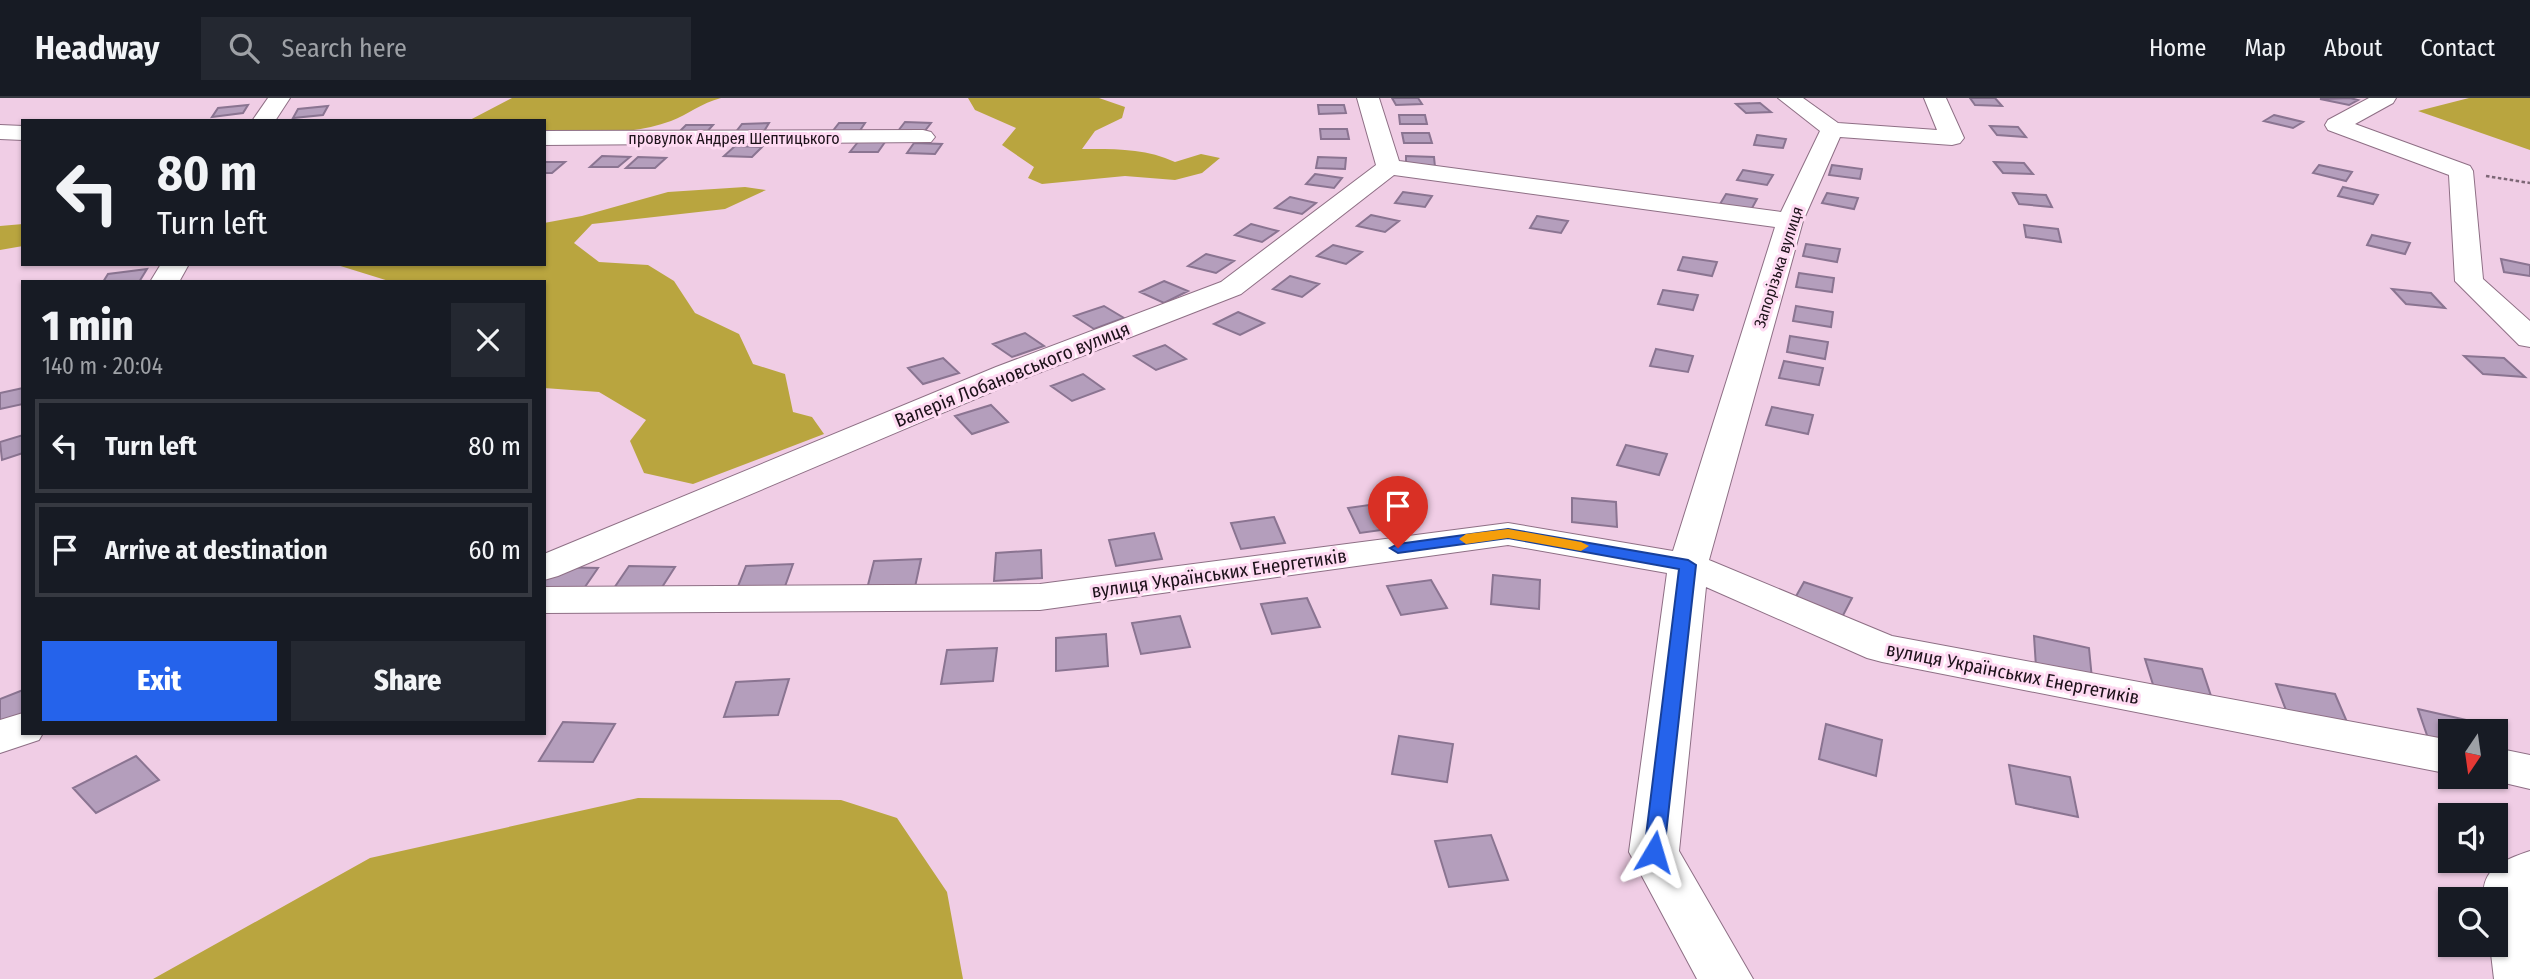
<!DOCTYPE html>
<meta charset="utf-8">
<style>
body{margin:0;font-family:"Fira Sans Condensed",sans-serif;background:#242831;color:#f1f3f6;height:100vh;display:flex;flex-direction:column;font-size:26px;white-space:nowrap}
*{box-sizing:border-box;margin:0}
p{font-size:23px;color:#9ea1a6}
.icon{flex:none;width:38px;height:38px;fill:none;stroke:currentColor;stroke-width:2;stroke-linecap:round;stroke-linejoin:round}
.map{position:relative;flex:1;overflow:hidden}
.side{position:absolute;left:21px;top:182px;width:525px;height:455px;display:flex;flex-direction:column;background:#171b24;border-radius:0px;box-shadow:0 2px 5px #0004}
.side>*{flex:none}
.top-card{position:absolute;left:21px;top:21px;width:525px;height:147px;border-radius:0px;box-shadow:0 2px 5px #0004;background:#171b24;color:#f1f3f6;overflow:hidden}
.needle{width:46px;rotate:193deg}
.buttons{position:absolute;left:2438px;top:621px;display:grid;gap:14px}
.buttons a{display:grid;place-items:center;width:70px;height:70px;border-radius:0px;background:#171b24;box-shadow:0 2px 5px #0004;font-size:35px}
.pin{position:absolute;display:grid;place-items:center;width:60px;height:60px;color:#fff;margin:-72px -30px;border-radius:50% 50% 50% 0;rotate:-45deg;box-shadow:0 0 7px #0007}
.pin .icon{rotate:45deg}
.me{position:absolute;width:77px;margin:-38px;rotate:7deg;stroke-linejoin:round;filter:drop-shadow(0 0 5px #0008)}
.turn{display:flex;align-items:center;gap:24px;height:147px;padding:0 21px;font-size:32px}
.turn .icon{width:91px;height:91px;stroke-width:2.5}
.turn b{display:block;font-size:49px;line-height:60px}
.round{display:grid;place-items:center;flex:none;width:74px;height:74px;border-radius:0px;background:#242831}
.overview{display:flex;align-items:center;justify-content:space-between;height:119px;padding:0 21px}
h1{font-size:42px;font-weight:800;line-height:52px}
.button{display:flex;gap:14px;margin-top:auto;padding:14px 21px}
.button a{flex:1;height:80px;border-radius:0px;background:#2563eb;color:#fff;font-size:28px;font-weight:800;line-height:80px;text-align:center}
.button a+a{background:#242831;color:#f1f3f6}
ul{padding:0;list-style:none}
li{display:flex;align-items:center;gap:21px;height:94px;margin:0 14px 10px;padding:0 7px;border:4px solid #363941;border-radius:0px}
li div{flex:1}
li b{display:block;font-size:26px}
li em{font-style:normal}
header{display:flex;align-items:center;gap:42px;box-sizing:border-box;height:98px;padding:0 35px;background:#171b24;border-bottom:2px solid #363941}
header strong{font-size:33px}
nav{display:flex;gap:38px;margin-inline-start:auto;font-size:24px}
.search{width:490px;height:63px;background:#242831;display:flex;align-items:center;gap:18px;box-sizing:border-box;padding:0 24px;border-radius:0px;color:#9ea1a6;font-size:26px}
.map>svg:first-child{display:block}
</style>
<header>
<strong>Headway</strong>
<div class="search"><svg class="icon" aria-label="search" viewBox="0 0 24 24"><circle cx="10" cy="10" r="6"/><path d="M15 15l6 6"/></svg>Search here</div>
<nav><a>Home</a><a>Map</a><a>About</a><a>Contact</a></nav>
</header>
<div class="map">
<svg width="2530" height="881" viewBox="0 0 2530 881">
<rect width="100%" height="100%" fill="#f0cde5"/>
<path fill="#b9a53f" d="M512,0H721C701,5 689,16 671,23C630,38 587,34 544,34V23H468Z
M968,0H1099L1125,9L1122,20L1095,33L1082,51C1114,51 1145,50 1175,64L1201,56L1220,60L1202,75L1175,82L1125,78L1042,86L1028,80L1034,69L1002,47L1016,30L975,12Z
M2469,0H2530V52L2418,13Z
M745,89L766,92L725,111L592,126L574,145L599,164L648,167L674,183L695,215L739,236L753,266L785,276L793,314L812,319L824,336L693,386L644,375L630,343L646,322L599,294L544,290V184H392L334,166H544V125L582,118L668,94Z
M23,126V148L0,152V128Z
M638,700L841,702L897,720L947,794L963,881H153L370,760Z"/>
<path fill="#b49ebc" stroke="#8a7491" stroke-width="2" d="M1392,0H1418L1422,6L1396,7Z
M1970,0H1995L2002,8L1975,7Z
M2350,0L2358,2L2349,7L2320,1Z
M1760,5L1771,14L1746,15L1736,6Z
M248,7L243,15L212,19L218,10Z
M1318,7H1344L1346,15L1319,16Z
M328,8L323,17L293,20L298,11Z
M1399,17H1425L1427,26H1400Z
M2274,17L2303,24L2293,30L2264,23Z
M905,24L931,25L924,34L898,33Z
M769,25L763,35H735L742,26Z
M839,25H865L859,34H832Z
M686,27H713L705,36H677Z
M1990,28L2018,29L2026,39L1997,37Z
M1320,31H1347L1349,41H1321Z
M1402,35H1429L1432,45H1404Z
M1757,37L1786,41L1783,50L1754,47Z
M858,44H885L878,54H850Z
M914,45L942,46L935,56L907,55Z
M735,48L762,49L752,59L724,58Z
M602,58L630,59L618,69H590Z
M1406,58L1434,59L1435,69L1406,68Z
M638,59L666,60L655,70H626Z
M1318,59L1346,60L1345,71L1316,70Z
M544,64H565L552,75H544Z
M1994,64L2024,65L2033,76L2003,75Z
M1832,67L1862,71L1860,81L1829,77Z
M2319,67L2352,74L2346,83L2313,75Z
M1743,72L1773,77L1767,87L1737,82Z
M1315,76L1342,80L1334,90L1306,86Z
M2343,89L2378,97L2373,106L2338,98Z
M1403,94L1432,98L1425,109L1395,105Z
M1827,95L1858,100L1854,111L1822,105Z
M2013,95L2046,97L2052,109L2019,106Z
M1726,96L1757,101L1751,112L1720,106Z
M1290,99L1316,105L1302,116L1275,110Z
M1371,117L1399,123L1385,134L1357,128Z
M1537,118L1568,123L1561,135L1530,130Z
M1251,126L1278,133L1262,144L1235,137Z
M2024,127L2058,131L2061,144L2026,139Z
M2372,137L2410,145L2405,156L2367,147Z
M1806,146L1840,151L1837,164L1803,158Z
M1333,147L1362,154L1346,166L1317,158Z
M1206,156L1234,163L1216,175L1188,168Z
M1683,159L1717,164L1712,178L1678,172Z
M2501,161L2530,167V178L2504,174Z
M147,171L139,184H103L108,176Z
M1799,175L1834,180L1832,194L1796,189Z
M1290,178L1319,186L1302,199L1273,191Z
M1164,183L1188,193L1164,205L1140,194Z
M2392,191L2431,195L2445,210L2406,206Z
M1663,192L1698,197L1693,212L1658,206Z
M1104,208L1124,220L1094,231L1074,218Z
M1796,208L1833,214L1831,229L1793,223Z
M1238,214L1264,225L1240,237L1214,226Z
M1025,235L1044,248L1012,259L993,246Z
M1790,238L1828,244L1825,261L1787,254Z
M1165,247L1186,261L1156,272L1134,258Z
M1656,251L1693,258L1688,274L1650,268Z
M2464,258L2504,260L2525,279L2483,276Z
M943,260L959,275L923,286L908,270Z
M1784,263L1823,270L1819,287L1779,280Z
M1083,276L1104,291L1072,303L1051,288Z
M23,290V306L0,311V295Z
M991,307L1008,324L972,336L955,318Z
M1772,309L1813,317L1808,336L1766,327Z
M23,337V355L2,362L0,344Z
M1626,347L1667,356L1659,377L1617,367Z
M1572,400L1616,404L1617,429L1572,424Z
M1390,404L1403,429L1360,435L1348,410Z
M1274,419L1285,445L1241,451L1231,425Z
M1154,435L1162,461L1116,468L1109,442Z
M1041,452L1042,480L994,483L996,455Z
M921,461L915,489L867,491L874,463Z
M793,466L783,494L735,496L746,468Z
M629,468L675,469L657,497L610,496Z
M552,469L598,470L578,499L544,498V479Z
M1493,477L1540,482L1539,511L1491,506Z
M1431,482L1447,510L1401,517L1387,488Z
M1804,484L1852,500L1839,525L1790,509Z
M1307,500L1320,529L1272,536L1261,506Z
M1180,518L1190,549L1141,556L1132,525Z
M1106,536L1108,568L1056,573V540Z
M2034,538L2089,550L2092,581L2036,569Z
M997,550L993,583L941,586L947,552Z
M2145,561L2202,571L2213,604L2155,593Z
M789,581L778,617L724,619L736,584Z
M2276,586L2335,596L2350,631L2289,620Z
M23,592V622L0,631V601Z
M2418,611L2480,625L2484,634H2450V650L2430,646Z
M563,624L615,626L593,664L539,663Z
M1826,626L1882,642L1876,678L1819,661Z
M1399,638L1453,646L1447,684L1392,676Z
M136,658L159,682L96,715L73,690Z
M2009,667L2070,679L2078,719L2016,706Z
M1491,737L1508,782L1449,789L1435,743Z"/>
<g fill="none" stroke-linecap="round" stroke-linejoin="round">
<g stroke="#8e6f85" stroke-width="2">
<path id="minor" d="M268,0H290L275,23H252Z
M1357,0H1379L1399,63L1781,114L1820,33L1778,0H1803L1838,25L1937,32L1924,0H1946L1964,40L1960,45L1952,47L1840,39L1803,123L1709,462L1892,538L2450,642V676L1882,564L1867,560L1706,489L1679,753L1753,881H1697L1629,754L1667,475L1508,447L1040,512L544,515V489L1040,486L1508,425L1673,453L1775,129L1394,77L1241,196L1018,283L558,478L544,482V456L996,269L1221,184L1376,67Z
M2369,0H2396L2393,5L2355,26L2470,68L2473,73L2483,181L2530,223V249L2519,247L2455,183L2449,77L2328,32L2325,27L2328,22Z
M0,27L23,28V42L0,41Z
M923,32L931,34L935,39L931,44L544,47V33Z
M161,166H189L179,184H150Z
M23,615V635H43L39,642L0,655V622Z
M2496,650L2530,657V691L2479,679H2496Z
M2530,753V881H2494L2490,847H2496V802H2484C2480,770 2504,762 2530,753Z"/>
</g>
<path stroke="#7d6776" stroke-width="2.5" stroke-dasharray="3.5 2.5" stroke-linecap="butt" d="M2486,78L2530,85"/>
<use href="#minor" fill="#fff" fill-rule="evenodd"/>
</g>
<path fill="#2563eb" stroke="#184099" stroke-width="2" d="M1508,431L1688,462L1696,467L1664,754L1661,760L1654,762L1647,760L1644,754L1679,471L1508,440L1398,455L1390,450L1398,446Z"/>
<path fill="#f59e0b" d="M1508,431L1581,444L1589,448L1581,453L1508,440L1466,446L1459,441L1466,436Z"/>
<g text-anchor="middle" stroke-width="6" stroke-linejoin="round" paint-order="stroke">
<g font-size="16" fill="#1d121a" stroke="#fedaf2">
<text x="734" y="46">провулок Андрея Шептицького</text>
<text transform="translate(1778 169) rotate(-72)" y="6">Запорізька вулиця</text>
</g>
<g font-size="19" fill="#1d121a" stroke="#fedaf2">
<text transform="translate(1012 276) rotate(-22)" y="7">Валерія Лобановського вулиця</text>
<text transform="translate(1219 475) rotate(-8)" y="7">вулиця Українських Енергетиків</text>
<text transform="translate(2013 575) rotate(11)" y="7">вулиця Українських Енергетиків</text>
</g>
</g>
</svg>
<div class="buttons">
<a><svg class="needle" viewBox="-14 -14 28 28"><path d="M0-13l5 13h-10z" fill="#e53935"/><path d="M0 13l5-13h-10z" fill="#9ea1a6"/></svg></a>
<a><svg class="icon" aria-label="sound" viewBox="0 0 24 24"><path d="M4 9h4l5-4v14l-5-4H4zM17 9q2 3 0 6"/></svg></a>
<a><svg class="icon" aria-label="search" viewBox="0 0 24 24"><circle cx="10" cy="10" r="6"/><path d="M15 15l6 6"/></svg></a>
</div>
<div class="pin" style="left:1398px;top:450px;background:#d93025"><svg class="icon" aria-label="arrive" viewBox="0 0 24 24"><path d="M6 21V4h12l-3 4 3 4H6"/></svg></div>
<svg class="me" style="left:1654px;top:754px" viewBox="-20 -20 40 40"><path d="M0-17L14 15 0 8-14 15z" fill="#2563eb" stroke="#fff" stroke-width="4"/></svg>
<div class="top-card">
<div class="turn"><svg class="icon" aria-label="left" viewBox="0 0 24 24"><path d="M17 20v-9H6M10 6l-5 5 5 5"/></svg><div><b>80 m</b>Turn left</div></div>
</div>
<section class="side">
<div class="overview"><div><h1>1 min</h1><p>140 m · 20:04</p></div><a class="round"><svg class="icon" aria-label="close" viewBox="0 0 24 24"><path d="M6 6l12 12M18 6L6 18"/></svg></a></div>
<ul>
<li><svg class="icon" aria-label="left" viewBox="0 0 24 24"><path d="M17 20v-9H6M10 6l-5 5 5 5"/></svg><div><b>Turn left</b></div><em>80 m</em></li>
<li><svg class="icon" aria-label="arrive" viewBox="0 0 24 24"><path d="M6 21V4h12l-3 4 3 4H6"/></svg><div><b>Arrive at destination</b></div><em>60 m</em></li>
</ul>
<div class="button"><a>Exit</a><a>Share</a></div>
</section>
</div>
